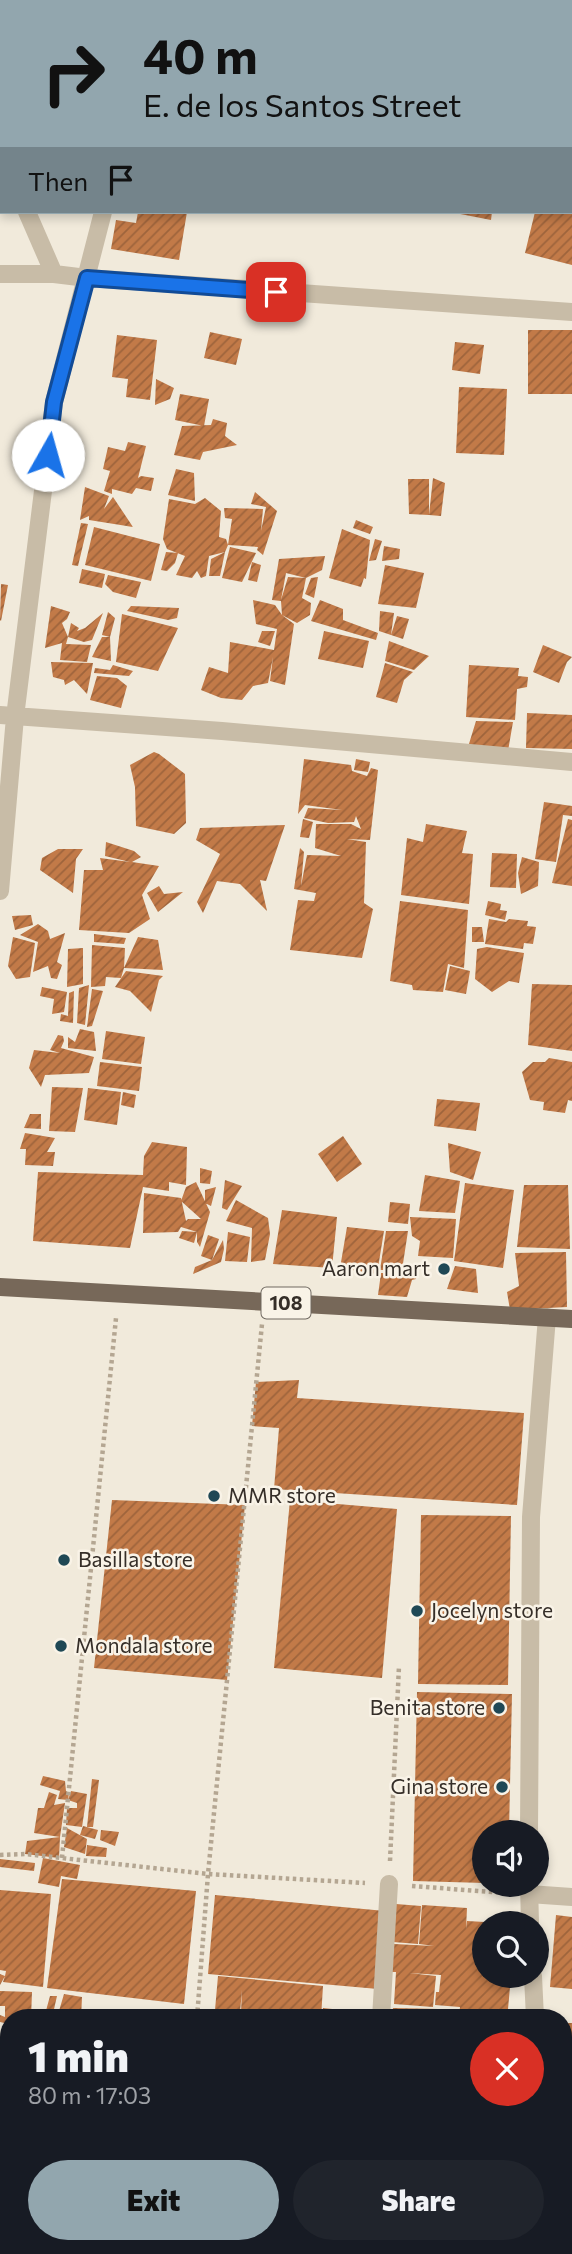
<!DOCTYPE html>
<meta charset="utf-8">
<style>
body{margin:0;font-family:Commissioner,sans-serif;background:#20242c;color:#f1f3f6;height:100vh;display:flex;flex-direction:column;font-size:26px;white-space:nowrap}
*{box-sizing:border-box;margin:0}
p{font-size:23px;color:#9ea1a6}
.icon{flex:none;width:38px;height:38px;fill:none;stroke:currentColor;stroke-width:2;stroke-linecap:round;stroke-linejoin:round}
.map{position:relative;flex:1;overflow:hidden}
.sheet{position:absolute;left:0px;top:2009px;width:572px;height:245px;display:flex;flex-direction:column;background:#171b24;border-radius:28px 28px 0 0;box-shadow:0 4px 10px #0003}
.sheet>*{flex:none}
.guide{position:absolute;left:0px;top:0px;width:572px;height:214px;box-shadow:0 4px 10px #0003;background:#92a6ae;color:#111;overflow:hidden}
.controls{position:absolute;left:472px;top:1820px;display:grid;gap:14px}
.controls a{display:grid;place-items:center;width:77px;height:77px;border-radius:50%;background:#171b24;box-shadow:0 4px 10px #0003;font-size:35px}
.pin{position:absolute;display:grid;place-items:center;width:60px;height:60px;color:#fff;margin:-30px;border-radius:14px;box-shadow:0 4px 10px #0006}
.me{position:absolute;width:77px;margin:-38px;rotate:7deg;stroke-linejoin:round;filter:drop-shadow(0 0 5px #0008)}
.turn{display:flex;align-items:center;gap:24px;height:147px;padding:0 28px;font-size:32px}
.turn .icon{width:91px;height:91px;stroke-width:2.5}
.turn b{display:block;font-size:49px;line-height:60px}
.then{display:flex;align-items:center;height:66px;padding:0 28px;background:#0003;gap:14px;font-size:26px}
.round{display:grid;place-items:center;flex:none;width:74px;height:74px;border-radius:37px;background:#20242c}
.overview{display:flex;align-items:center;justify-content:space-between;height:119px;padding:0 28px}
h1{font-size:42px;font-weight:800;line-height:52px}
.primary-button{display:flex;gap:14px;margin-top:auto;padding:14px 28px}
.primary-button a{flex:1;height:80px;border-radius:42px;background:#92a6ae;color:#111;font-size:28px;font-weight:800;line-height:80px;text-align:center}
.primary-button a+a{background:#20242c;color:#f1f3f6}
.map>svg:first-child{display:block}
</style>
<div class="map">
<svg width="572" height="2254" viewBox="0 0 572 2254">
<defs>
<pattern id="building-hatch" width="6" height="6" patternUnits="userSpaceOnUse" patternTransform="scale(1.75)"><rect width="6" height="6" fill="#c27a48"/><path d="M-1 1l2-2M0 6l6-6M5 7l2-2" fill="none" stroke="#9e643c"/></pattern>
</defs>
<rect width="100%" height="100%" fill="#f1eadb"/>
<path fill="url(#building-hatch)" d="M138,212H187L179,260L111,249L116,220L136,223Z
M450,212H492L491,220Z
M535,212H572V265L525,253Z
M528,330H572V394H528Z
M210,332L242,339L236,365L204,358Z
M117,335L157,340L150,400L126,397L128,379L112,377Z
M455,342L484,345L480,374L452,370Z
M156,379L174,388L170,399L155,405Z
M459,387L507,389L504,455L456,453Z
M180,394L209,399L204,426L175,420Z
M213,419L227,423L225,436L237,445L203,452L200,460L174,455L182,426L211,425Z
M128,442L146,446L138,478L141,476L154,478L151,491L136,488L132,494L112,489V494L104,491L110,471L103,469L108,447L125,451Z
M176,469L194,473L195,501L168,495Z
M433,478L445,483L441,516L429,515Z
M408,479H429V515L409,514Z
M85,487L109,496L104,509L113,497L133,527L89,520V516L80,520Z
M255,492L277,511L263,555L257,550L258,547L228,545L232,519L225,518L224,508L263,509L261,531L266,507L251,504Z
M205,498L221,511L219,537L226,539L228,545L225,552L209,556L206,576L201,578L197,571L192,578L176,575L185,556L167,549L163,539L169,499L195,504Z
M356,520L373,527L370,534L353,528Z
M81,523L88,524L78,566L72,565Z
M94,527L160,544L151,581L85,565Z
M342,529L370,540L366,579L364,578L361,587L329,578Z
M375,539L382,541L376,560L369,561Z
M384,546L400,549L399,559L382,561Z
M230,547L256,553L242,582L222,578Z
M166,552L178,553L175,563L167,571L161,570Z
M225,552L220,576H209L211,559Z
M325,556L322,570L306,578L286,573L281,600L288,577L306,578L302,598L311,603L310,615L297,623L282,615L294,624L285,685L270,681L273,657L268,683L253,686L242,700L221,698L201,690L209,667L228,673L230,642L274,650L277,629L256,624L253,600L275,605L282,615L281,601L272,600L279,559Z
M252,562L261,565L257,582L248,580Z
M385,565L424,573L416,608L378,604Z
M82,569L105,574L102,588L79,583Z
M108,575L141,582L136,598L113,592L105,584Z
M318,577L314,598L305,594L311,578Z
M1,584L8,585L1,621L0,620Z
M320,600L343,609V620L378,633L376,640L311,621Z
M51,606L70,612L67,619L62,623L68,637L66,644L91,645L87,662L60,660L62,643L45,648Z
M131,606L179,608L177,618L168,620L127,611Z
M380,611L394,613L391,635L379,631Z
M108,612L115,618L110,637L111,661L92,657L102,637H110L102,635Z
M103,613L92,640L84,642L68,637L71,623L79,628L77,631L85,628Z
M122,614L178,628L158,671L116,662Z
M397,616L409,619L403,639L391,635Z
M262,631H275L270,646L258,642Z
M324,631L369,641L363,668L318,659Z
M389,641L429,656L414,670L385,661Z
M543,645L572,657L567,662L559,683L533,672Z
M51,662L93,663L87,694L74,680L65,685L64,680L53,677Z
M385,663L413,672L404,680L397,703L376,697Z
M113,665L133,671L129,676L94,673L95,668L110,670Z
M469,665L519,668L518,676L528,677L527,687L517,689L515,720L466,717Z
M97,676L117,678L127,686L121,708L90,700Z
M527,713L572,715V749L526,748Z
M476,721L513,722L508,751L468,747Z
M154,752L159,754L185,774L186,823L174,834L136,826L135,787L130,765Z
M304,759L351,765L352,771L367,776L371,768L378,770L370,840L347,839L366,842L364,903L373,909L362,958L290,950L298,900L314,901L316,893L294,889L300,848L304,852L301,886L307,855L341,856L315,848L316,824H351L361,829L356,816L354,822L328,823L304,818L308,808L342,810L305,805L298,814Z
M356,759L370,762L368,772L354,770Z
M544,802L572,806V816L563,815L556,862L535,859Z
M303,819L313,822L309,838L300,837Z
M568,819L572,820V886L552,883Z
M426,824L467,831L462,853L473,854L469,904L401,895L407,838L423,842Z
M285,825L266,881L260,880L267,911L240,884L217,881L203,913L197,902L220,854L196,840L200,828Z
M106,842L134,851L141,857L132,862L159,866L142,895L150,919L129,933L79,930L84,870H103L100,858L130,862L105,856Z
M58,849H83L76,859L73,893L40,870L42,858Z
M492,853L517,854L516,888L490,887Z
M522,857L539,862L538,886L521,894L518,873Z
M159,886L164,894L183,892L158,912L147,893Z
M400,901L468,910L464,968L448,964L443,992L413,990L412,985L390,981Z
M488,901L501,904L500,910L507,911L505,920L485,915Z
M31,915L33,925L15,930L12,916Z
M489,919L506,922L509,919L528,921L527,926L536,927L533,944L524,943L523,949L485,944Z
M38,924L48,931L50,939L65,933L57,962L62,965L57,979L51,978L48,966L33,972L38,942L20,935Z
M472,927H482L484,942H472Z
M94,934L126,938L124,944L94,942Z
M13,937L35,943L30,977L16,979L8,966Z
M138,937L158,940L163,970L124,968L121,978L106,977L105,986L91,987L92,945L125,948L124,968Z
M487,947L524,953L519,983L509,981L492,992L475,979L477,949Z
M83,948V984L67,987L68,949Z
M450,966L470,971L466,994L445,990Z
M126,971L163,976L159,980L151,1012L130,991L115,987Z
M532,984L572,985V1051L528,1045Z
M89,985L85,1025L77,1023L79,988Z
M42,987L67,992L64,1012L52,1014L54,999L40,996Z
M92,989L103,991L92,1026L87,1027Z
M74,991L73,1023L60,1021L61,1014L68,1016L69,993Z
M80,1029L94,1032L96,1051L68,1048V1037L75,1042Z
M106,1031L145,1037L141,1064L102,1059Z
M58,1035L63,1036L64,1041L61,1048L94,1057L89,1073L45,1075L41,1087L29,1068L34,1050L60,1053L50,1050Z
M549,1058L572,1062V1101L568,1100L565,1113L543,1110L544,1102L530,1100L522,1072L533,1062H545Z
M100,1062L142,1067L139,1091L97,1086Z
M52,1087L83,1088L75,1132L49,1131Z
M88,1088L121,1092L117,1125L84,1120Z
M123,1092L136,1095L134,1108L121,1105Z
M437,1099L480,1103L476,1131L434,1126Z
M30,1114H41V1129L24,1128Z
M25,1133L55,1138L47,1152H55L53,1166L25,1165L26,1149H20Z
M343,1136L362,1164L337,1182L318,1154Z
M152,1142L187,1147L186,1185L169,1182V1191L143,1187L130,1248L33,1241L38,1172L143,1175L144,1156Z
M448,1143L481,1152L473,1180L450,1172Z
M200,1168L212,1171L210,1184L200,1183Z
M425,1175L460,1181L455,1213L419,1211Z
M225,1180L242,1186L227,1210L222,1208Z
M196,1182L210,1212L200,1247L197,1242V1232L194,1243L179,1238L182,1231L197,1232L181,1227L178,1232L143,1233L144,1193L181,1198L186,1221L188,1219H201L181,1201L186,1187Z
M465,1183L514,1190L503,1268L454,1261Z
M524,1185H568L570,1249L517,1247Z
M216,1187L211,1206L205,1203V1190Z
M236,1200L268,1218L270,1234L265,1260L251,1262L252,1228L226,1221Z
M390,1202L410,1204L408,1224L388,1222Z
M282,1210L337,1217L332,1268L273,1264Z
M410,1217L456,1219L453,1258L418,1256L420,1241L412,1236Z
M347,1227L384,1231L377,1274L340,1268Z
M386,1231H408L402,1270H380Z
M228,1232L250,1237L247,1262L225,1261Z
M208,1235L219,1239L212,1260L223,1240L224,1249L221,1262L193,1274L195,1267L212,1260L201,1256Z
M566,1252L567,1307L510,1310L507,1292L519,1286L515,1253Z
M455,1266L476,1269L478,1293L447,1289Z
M381,1273L417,1274L416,1279L412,1280L407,1297L378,1295Z
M299,1380L297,1398L524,1413L517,1505L274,1489L279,1428L252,1426L256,1382Z
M112,1500L245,1505L227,1680L94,1668Z
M290,1500L397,1509L382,1678L274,1668Z
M421,1515L511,1516L508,1685L418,1684Z
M417,1692L512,1694L509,1832H485V1883L413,1881Z
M43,1776L65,1781L66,1791L69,1793L68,1800L58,1799L60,1791L40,1785Z
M92,1779L99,1780L93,1827H87Z
M71,1791L87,1794L82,1827L66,1825L67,1808H77V1803L68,1800Z
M49,1792L57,1795L54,1805L65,1803L60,1837L34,1833L38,1808H44Z
M83,1826L98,1830L95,1839L80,1835Z
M67,1828L87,1839L85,1854L64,1847Z
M101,1830L119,1832L115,1846L100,1840Z
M60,1837L59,1858L25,1854L27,1841Z
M87,1845L107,1848L106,1857L86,1856Z
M43,1858L80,1865L77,1879L61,1876L59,1887L38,1883Z
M0,1859L35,1863L34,1871L0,1867Z
M62,1879L196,1891L184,2004L47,1988Z
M0,1890L51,1894L43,1987L3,1982L5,1976L0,1985V1974L5,1976L6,1971L0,1970Z
M215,1895L385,1911L378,1989L208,1974Z
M396,1904L421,1906L418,1944L393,1942Z
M422,1905L467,1908L466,1929L467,1921L485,1922V1976H511L508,2009H501V2018H459L460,2007L435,2005L436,1992H439L441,1975L409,1973L436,1976L433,2007L394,2004L396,1972H391L394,1944L434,1946L419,1944Z
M556,1915L572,1917V1989L550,1987Z
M218,1976L323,1986L321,2018L241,2012L242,1990L240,2012L215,2010Z
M0,1991L32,1992L31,2018H9V2024L0,2022V2015L5,2017V2006H0Z
M64,1994L82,1997L81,2018L59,2011Z
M50,1996H57L52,2018H44Z
M323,2008L369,2013L368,2018H322Z
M393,2008L438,2009V2018H392Z
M209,2010L266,2016V2018H208Z
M564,2023H572V2049H564Z
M9,2039V2089L7,2093L0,2095V2043Z
M564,2052L572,2053V2096H567L568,2073H564Z
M565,2099H572V2125H564Z
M0,2156H9V2195H0Z
M0,2211L9,2212V2247L0,2245Z
M18,2245H40L39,2254H16Z
M141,2245H168V2254H141Z
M192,2245H267V2254H194Z
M269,2245H351L350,2254H268Z
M378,2245H430L429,2249L378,2248Z
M431,2245H506V2254H430Z"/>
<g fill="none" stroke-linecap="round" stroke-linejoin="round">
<path stroke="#b4a692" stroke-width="4.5" stroke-dasharray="3.5 3.5" stroke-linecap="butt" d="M0,1855L25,1854L208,1874L365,1883
M62,1858L116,1318
M390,1861L399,1666
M412,1886L505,1893
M197,2018L208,1874L262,1324
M180,2254V2245"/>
<path stroke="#c8bca7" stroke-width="18" d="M9,2L10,0
M140,2V0
M0,44L2,36
M0,151L2,155
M27,212L54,274
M0,274H54L87,278L572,312
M0,715L222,731L572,762
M0,891L15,717L54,402L103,212
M529,1832L531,1517L547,1317
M529,1885L530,1923
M529,1894L572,1897
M533,1976L535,2018
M381,2018L389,1884
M546,2245L547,2254
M366,2254L367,2245"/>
<path stroke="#776859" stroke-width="18" d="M0,1287L572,1319"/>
</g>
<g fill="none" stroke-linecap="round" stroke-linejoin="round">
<g stroke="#114b97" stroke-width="18">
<path id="route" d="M48,455L54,402L87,278L276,292"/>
</g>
<use href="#route" stroke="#1a73e8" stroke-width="12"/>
</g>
<g fill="#1f4855" stroke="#f9f3e7" stroke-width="2.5">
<circle cx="444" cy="1269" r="7"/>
<circle cx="214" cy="1496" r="7"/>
<circle cx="64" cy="1560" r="7"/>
<circle cx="417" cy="1611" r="7"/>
<circle cx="61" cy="1646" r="7"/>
<circle cx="499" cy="1708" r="7"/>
<circle cx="502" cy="1787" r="7"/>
</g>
<g text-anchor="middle" stroke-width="5" stroke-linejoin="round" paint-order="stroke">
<rect fill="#f9f3e7" stroke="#706961" stroke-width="2" x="261.5" y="1287.5" width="49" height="31" rx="5"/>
<g font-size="19" font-weight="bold" fill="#352e28">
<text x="286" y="1310">108</text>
</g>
<g font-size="21" fill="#352e28" stroke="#f9f3e7" text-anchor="start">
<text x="430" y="1276" text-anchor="end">Aaron mart</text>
<text x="228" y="1503">MMR store</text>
<text x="78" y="1567">Basilla store</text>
<text x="431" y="1618">Jocelyn store</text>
<text x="75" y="1653">Mondala store</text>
<text x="485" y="1715" text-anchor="end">Benita store</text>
<text x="488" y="1794" text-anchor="end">Gina store</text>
</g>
</g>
</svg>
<div class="controls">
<a><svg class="icon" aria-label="sound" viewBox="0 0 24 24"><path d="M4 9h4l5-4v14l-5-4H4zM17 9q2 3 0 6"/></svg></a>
<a><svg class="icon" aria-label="search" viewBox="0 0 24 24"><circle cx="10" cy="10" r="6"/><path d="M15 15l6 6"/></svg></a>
</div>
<div class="pin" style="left:276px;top:292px;background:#d93025"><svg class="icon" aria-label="arrive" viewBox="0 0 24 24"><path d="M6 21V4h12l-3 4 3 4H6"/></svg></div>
<svg class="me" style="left:48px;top:455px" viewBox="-20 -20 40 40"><circle r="19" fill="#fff"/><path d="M0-13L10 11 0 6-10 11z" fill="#1a73e8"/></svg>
<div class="guide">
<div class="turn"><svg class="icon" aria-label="right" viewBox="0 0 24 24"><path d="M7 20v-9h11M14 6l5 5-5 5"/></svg><div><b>40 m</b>E. de los Santos Street</div></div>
<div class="then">Then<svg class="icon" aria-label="arrive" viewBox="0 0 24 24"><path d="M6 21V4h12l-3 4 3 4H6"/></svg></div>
</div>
<section class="sheet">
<div class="overview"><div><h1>1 min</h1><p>80 m · 17:03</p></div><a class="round" style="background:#d93025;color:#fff"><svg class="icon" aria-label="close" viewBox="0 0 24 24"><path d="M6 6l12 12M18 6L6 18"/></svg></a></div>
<div class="primary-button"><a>Exit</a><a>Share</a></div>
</section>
</div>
